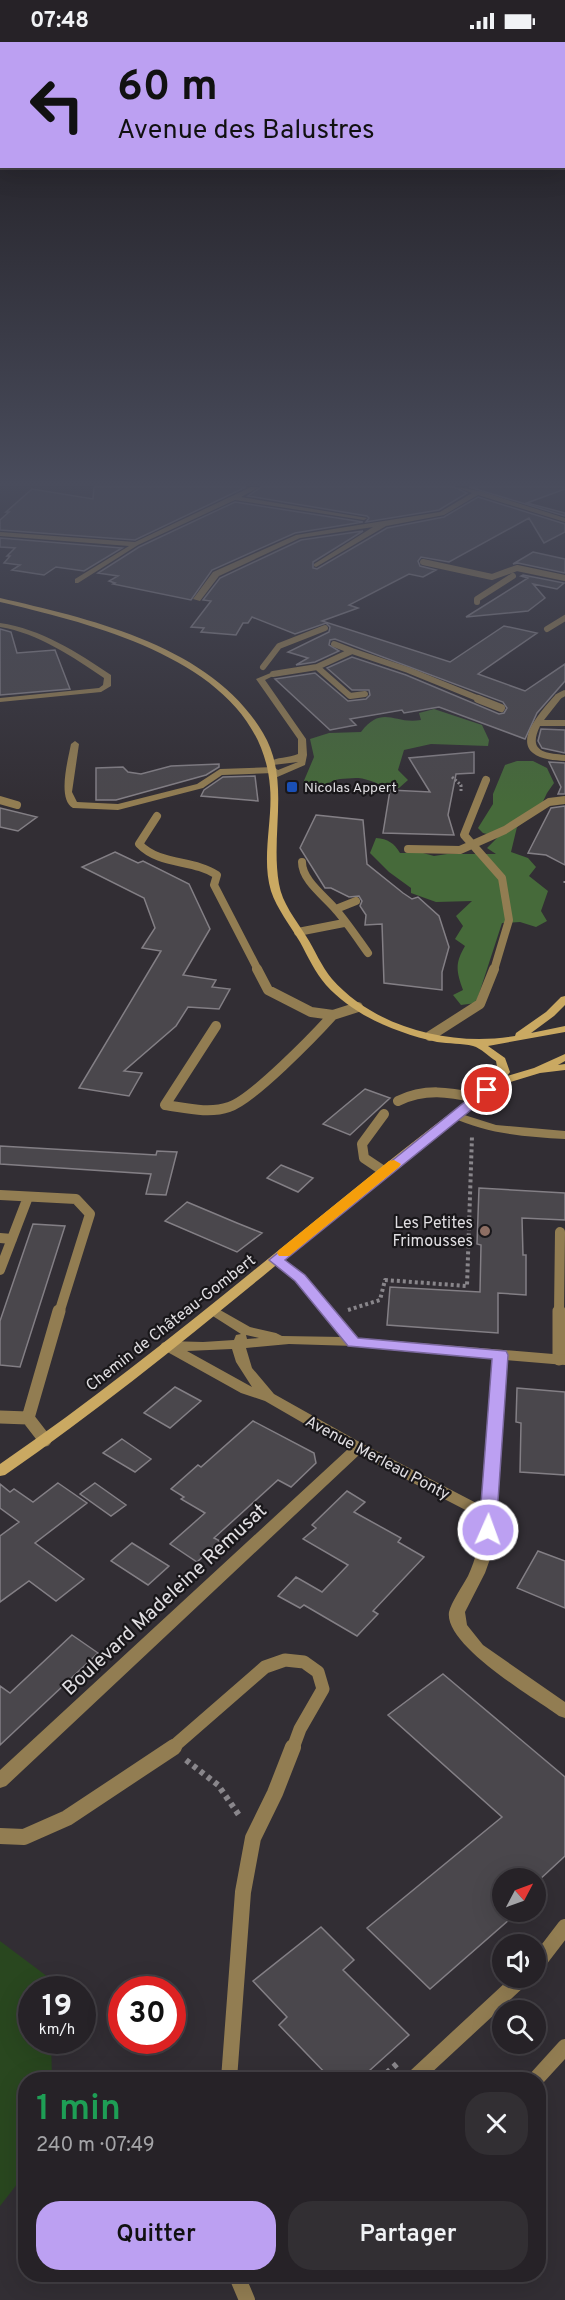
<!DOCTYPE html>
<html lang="fr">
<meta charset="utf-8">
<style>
body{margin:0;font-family:Overpass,sans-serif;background:#322f33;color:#f1f3f6;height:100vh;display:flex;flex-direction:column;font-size:22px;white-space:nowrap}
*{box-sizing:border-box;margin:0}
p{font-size:20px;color:#a4a4a7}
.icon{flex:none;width:33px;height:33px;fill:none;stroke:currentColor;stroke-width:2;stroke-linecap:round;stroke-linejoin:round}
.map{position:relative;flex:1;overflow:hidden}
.details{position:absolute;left:18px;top:2030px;width:528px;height:210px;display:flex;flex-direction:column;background:#262227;border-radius:24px;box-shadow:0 6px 24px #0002,0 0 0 2px #423f44}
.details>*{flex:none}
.hud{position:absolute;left:0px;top:0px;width:566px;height:126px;box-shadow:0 6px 24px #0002,0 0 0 2px #423f44;background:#bca0f2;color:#111;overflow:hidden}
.needle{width:39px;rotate:49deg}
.fabs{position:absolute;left:492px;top:1826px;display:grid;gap:12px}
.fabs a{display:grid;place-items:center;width:54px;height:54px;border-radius:50%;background:#262227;box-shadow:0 6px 24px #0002,0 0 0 2px #423f44;font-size:30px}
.speed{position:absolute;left:18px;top:1934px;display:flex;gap:12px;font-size:30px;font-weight:700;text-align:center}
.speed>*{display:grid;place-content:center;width:78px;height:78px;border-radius:50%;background:#262227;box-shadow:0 6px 24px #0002,0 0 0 2px #423f44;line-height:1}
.speed small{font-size:15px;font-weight:400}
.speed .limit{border:9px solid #d22;background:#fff;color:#111}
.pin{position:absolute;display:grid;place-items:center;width:51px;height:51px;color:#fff;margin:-26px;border:3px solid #fff;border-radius:50%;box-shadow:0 2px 6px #0007}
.me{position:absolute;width:66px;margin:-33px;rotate:2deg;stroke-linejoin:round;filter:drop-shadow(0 0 4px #0008)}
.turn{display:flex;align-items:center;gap:21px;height:126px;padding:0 18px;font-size:27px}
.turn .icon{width:78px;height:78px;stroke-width:2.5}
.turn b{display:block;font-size:42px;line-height:51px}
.round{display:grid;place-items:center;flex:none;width:63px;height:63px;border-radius:24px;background:#322f33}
.head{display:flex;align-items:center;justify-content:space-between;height:102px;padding:0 18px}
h1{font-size:36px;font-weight:600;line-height:45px;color:#1e9e55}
.action{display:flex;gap:12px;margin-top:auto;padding:12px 18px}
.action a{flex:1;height:69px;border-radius:24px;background:#bca0f2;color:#111;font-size:24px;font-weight:600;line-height:69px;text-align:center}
.action a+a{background:#322f33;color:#f1f3f6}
.status{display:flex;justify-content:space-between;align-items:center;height:42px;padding:0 30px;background:#262227;direction:ltr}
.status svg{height:16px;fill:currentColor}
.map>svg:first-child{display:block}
</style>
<div class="status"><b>07:48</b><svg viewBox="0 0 49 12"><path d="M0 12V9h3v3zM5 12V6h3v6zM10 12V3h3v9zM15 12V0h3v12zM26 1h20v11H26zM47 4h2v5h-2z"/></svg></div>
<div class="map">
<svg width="565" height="2258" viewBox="0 0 565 2258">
<rect width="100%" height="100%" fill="#322e34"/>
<path fill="#29471f" d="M0,1899L48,1935V1947H32V1998H51L52,2037H26L25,2132L0,2164Z"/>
<path fill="#466a3a" d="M434,667L482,683L489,698L488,704L431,702L404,708L398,728L408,738L399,746C383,747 378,740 364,737C357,735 347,737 340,737C325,739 319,754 303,741L314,715L310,697L329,691L361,690C383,662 394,683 421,678L419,671Z
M517,719H533L547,726L554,741L547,751L538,770L517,785L511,810L528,816L536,825L529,834L548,849L541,869L547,879L536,885L520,880L502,881L476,961L461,963L453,953L463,948C456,929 455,921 465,904L455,897L463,884L456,874L472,859L436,860L411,851V846L389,830L370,811L376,796C388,797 394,801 400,811H423L434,814L447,812H496L487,806L498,795L483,791L478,786L493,762V752L505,723Z"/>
<path fill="#4a474c" stroke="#837f85" stroke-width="1.5" d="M94,445H246L135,498L0,488V478L9,470H6L32,447L93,457Z
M261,445H454L467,451L439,468L366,480L369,476L367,474L248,454Z
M469,445H565V447L527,461L565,471V474Z
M478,455L565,482V490L544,501L529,476L449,520L421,515L418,519L420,524L436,528L423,535L409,532L349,563L358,566L322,579L450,620L504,584L537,591L478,632L525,649L565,622V639L537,671L525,697L439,665L404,671L402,668L350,677L356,683L330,688L275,637L315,631L348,659L366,657L370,653L369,648H352L327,626L352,615L406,633L499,672L504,671L507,666L503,660L335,597L330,598L329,603L339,609L315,620L296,623L308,616L288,610L329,590L330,585L326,581L295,592L252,575L248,581H243L236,593L201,590L204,586L191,585L211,559L203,558L220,536L301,498L363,489L313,520V526L317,527L387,486L444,475Z
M235,460L363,480L295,491L212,528L191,558L113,542L115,541L109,539L118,534L98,531L139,505Z
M0,496L122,506L84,529L56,525L44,533L12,528L20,523L4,521L10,514H7L15,506L0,505Z
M533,510L565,517V531L518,521L513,522Z
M523,533L564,541L557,547L533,542L545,556L528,569L466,575L528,536L521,534Z
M0,587L11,590L17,611L55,608L70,647L0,653Z
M541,687L565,688V711L542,706L538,699Z
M474,710V731L456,732L448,773L454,793L383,791L390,748L430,750L409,716Z
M549,720L565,721V752H558L561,745Z
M219,722V725L206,733L116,758H96V726L123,725L128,730L141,732L171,724Z
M255,734L258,759L201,754L204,748L223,735Z
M565,764V823L546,813L528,811L551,766Z
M0,766L37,775L18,789L0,785Z
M316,773L363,778L367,822L403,851L412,857L418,855L439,874L449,905L442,930V948L384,941L382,882L365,883L366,873L360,864L362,859L359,854L349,855L331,846H325L300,806Z
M115,810L138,821L143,819L189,842L210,887L183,933L216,938L212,945L230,947L219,967L188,965L176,984L124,1029L142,1031L129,1054L79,1046L161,909L142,906L155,886L144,856L82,825Z
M365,1047L390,1056L350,1093L323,1082Z
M0,1104L156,1113L157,1109L177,1110L166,1153L146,1152L151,1132L0,1122Z
M281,1123L313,1136L298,1150L267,1136Z
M479,1146L565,1151V1178L522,1176L523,1213H526V1253L498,1251V1291L387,1283L390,1245L480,1250L481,1203L477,1202Z
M187,1160L237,1181L262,1191L237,1210L165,1179Z
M33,1182L65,1184L20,1325L0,1323V1279Z
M175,1345L201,1359L170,1386L144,1371Z
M517,1346L565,1350V1433L520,1430L521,1381L516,1380Z
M253,1379L314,1411L316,1421L291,1445L278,1438L214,1496L220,1499L197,1520L170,1502L205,1471L181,1457L184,1455L171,1447L198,1423L201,1425Z
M122,1397L151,1417L135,1430L103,1411Z
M58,1441L87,1461L35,1501L84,1537L56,1559L29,1539L0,1560V1494L19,1480L0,1466V1442L10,1450L14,1447L33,1460Z
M95,1441L126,1463L111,1474L80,1452Z
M347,1449L365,1460L354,1470L401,1496L398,1500L424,1515L373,1569L378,1572L357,1594L304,1563L300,1566L278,1554L296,1535L322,1550L348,1523L303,1497L316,1486L312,1483Z
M132,1501L169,1524L148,1543L111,1519Z
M538,1509L565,1519V1566L517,1546Z
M72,1593L98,1611L0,1703V1644L10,1651Z
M443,1632L565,1735V1814L537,1840L545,1847L536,1855V1836H502V1869H519L430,1947L367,1886L502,1775L388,1673Z
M321,1885L354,1918L343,1928L409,1993L360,2037H331L279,1983L287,1975L253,1939Z"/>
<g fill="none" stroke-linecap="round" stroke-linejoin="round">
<path stroke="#89868b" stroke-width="3" stroke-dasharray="2 2" stroke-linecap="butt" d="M452,735L461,743V751
M565,839V843"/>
<path stroke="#89868b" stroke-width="4" stroke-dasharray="3 3" stroke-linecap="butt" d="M348,1268L380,1258L385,1238L467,1244L472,1094"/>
<path stroke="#89868b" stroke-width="6" stroke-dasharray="4.5 4.5" stroke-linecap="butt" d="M186,1718L218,1743L241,1776
M380,2037L398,2021"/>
<path stroke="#927d52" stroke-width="6" d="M423,520L492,535L517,526L565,536
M477,560V557L513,534
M547,587L565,576
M352,609L408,628L482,658
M263,625L279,604L325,586
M317,625L352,609L334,602
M273,632L317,625L350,654L365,652
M559,654L565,651"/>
<path stroke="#927d52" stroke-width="8" d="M478,657L501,666
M486,738L464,793L502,836L509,878L494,928
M0,758L17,763
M157,774L139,802C160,824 193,817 217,833L214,843L258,928
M408,807L460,808L505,788L549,760L565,758
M302,820C302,839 326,855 337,869C348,882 358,897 368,911
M336,867L356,859
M298,890L344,881"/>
<path stroke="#927d52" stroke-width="10" d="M257,927L268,948L311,970L333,973L358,965
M216,984L165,1063C186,1066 209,1072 229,1065C252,1058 315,993 333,973
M430,994L480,962L494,927
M398,1059C425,1046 449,1050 477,1056
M384,1072L362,1102L364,1116L385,1130
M0,1153L76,1157L90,1172L59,1271
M0,1196L12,1197
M0,1228L28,1155
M559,1271L560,1190"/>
<path stroke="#927d52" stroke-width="13" d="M559,1317V1269
M0,1375L28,1376
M45,1398L28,1376L59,1269
M172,1706L265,1625L285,1618L304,1620L318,1630L323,1647L300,1687L293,1706"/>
<path stroke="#927d52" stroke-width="16" d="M0,1794L24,1795L67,1776L174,1705
M536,1923L565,1885
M229,2037L243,1850L253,1796L275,1751L293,1705
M413,2037L523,1935
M536,2037L565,2005
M236,2232L247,2258"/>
<path fill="#927d52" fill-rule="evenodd" d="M251,445H259L241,455L367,476L364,478L235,458L138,503L78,541H75V537L129,504L0,494V490L135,500Z
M456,445L480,449L565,476V480L478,453L444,473L386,484L316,525L314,524V522L373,485L300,496L219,534L200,559L193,557L213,530L296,493L440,470L472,451Z
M0,581C41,587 77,610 111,633V644L101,650L0,660V656L99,646L103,643L104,636C73,615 38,591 0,585Z
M273,630L277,632L265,638L306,697L307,713L305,723L275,736L271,733L273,731L222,733L203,746L118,768L73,766C57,757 68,718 71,702L75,699L79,702L72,750L77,760L118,762L197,742L220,727L274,725L278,728L298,720L273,723L269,720C276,715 289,716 298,712V697L256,637Z
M556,652L563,654L544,678H565V684H540C528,709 543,711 565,713V719C555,718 541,718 533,711C514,696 546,664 556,652Z
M455,1070L496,1083L565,1089V1097C525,1095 488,1092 451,1075L449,1073Z
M276,1214L280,1215L305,1233L358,1296L565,1313V1323L506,1318L495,1503L485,1531L465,1570L467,1583L483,1603L565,1660V1676L559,1674C534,1656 444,1603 449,1570C451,1561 463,1543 468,1534C477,1515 480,1497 481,1476L359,1413L6,1744L0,1746V1728L348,1407L265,1359L241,1351L162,1307L160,1304L162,1301L167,1299L203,1300L234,1298L236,1293L241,1292L208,1271L206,1268L213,1264L250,1285L276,1291L282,1294L343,1295L295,1239L272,1221L270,1218L272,1215ZM246,1293L259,1296L247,1297ZM289,1302L354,1304L493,1316L482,1464L363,1402L274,1352L252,1326L246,1306ZM232,1307L236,1320L252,1345L187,1309Z"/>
<path fill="#caa962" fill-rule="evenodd" d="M0,556C91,577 212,604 263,691C291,738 270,791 279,842C282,861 296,878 306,894C315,908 321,924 332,937C375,986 452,1005 515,994L516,991L546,970L561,955L565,954V963L554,974L531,991L565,984V990L488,1004L505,1016L510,1030L507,1034L534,1026L565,1012V1019L558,1023L565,1022V1028L540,1031L501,1043C333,1170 178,1313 5,1433L0,1434V1422C172,1304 326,1163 493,1039L498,1030L496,1019C489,1015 481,1006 473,1004C462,1001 449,1002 437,1000C397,991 354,974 326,943C315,930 308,915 300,900C290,883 277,867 271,849C261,816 273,778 270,745C261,622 97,583 0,560Z"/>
</g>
<linearGradient id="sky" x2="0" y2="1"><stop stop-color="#1c191d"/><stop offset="0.58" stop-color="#494c5c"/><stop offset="1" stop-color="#494c5c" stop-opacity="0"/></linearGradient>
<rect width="565" height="761" fill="url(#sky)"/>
<path fill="#bca0f2" stroke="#7a689d" stroke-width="1.5" d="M487,1044L492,1046L494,1048L492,1051L285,1218L305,1233L358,1296L506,1309L508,1313L496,1488L494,1492L488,1494L481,1492L479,1488L492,1317L348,1304L295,1239L269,1218L482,1046Z"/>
<path fill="#f59e0b" d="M394,1118L401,1122L399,1125L289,1214H279L277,1211L279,1208L389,1119Z"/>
<rect fill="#1a4fb4" stroke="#19171a" stroke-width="2" x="286" y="739" width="12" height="12" rx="3"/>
<circle fill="#8d6e63" stroke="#19171a" stroke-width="2" cx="485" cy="1189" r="6"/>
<g text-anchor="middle" stroke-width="4.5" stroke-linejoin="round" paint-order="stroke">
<g font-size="14" fill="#e0dee2" stroke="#19171a" text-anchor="start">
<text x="304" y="750">Nicolas Appert</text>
</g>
<g font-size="16" fill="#e0dee2" stroke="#19171a" text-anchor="end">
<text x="473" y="1186">Les Petites<tspan x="473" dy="18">Frimousses</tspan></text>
</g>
<g font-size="16" fill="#e0dee2" stroke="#19171a">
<text transform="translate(170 1280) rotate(-38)" y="6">Chemin de Château-Gombert</text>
<text transform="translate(378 1415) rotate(28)" y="6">Avenue Merleau Ponty</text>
</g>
<g font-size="20" fill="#e0dee2" stroke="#19171a">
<text transform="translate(164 1557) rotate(-43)" y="7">Boulevard Madeleine Remusat</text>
</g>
</g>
</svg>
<div class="fabs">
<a><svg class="needle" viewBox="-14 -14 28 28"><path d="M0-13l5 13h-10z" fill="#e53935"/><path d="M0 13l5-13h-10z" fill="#a4a4a7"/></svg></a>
<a><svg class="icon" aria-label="sound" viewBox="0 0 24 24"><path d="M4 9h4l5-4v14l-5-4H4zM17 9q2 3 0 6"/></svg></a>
<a><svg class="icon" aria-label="search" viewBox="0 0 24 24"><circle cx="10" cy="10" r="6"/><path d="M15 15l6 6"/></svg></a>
</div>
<div class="speed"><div>19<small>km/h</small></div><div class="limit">30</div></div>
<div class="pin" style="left:487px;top:1048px;background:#d93025"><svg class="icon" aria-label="arrive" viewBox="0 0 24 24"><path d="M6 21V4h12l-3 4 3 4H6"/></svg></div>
<svg class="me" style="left:488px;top:1488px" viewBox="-20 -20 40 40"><circle r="17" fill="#bca0f2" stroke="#fff" stroke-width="3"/><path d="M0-11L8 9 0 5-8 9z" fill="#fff"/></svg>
<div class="hud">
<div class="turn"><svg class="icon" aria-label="left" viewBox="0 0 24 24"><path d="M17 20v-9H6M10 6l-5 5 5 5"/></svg><div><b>60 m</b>Avenue des Balustres</div></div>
</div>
<section class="details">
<div class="head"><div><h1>1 min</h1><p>240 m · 07:49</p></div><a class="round"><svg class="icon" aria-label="close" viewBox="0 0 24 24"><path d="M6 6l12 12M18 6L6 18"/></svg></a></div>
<div class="action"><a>Quitter</a><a>Partager</a></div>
</section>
</div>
